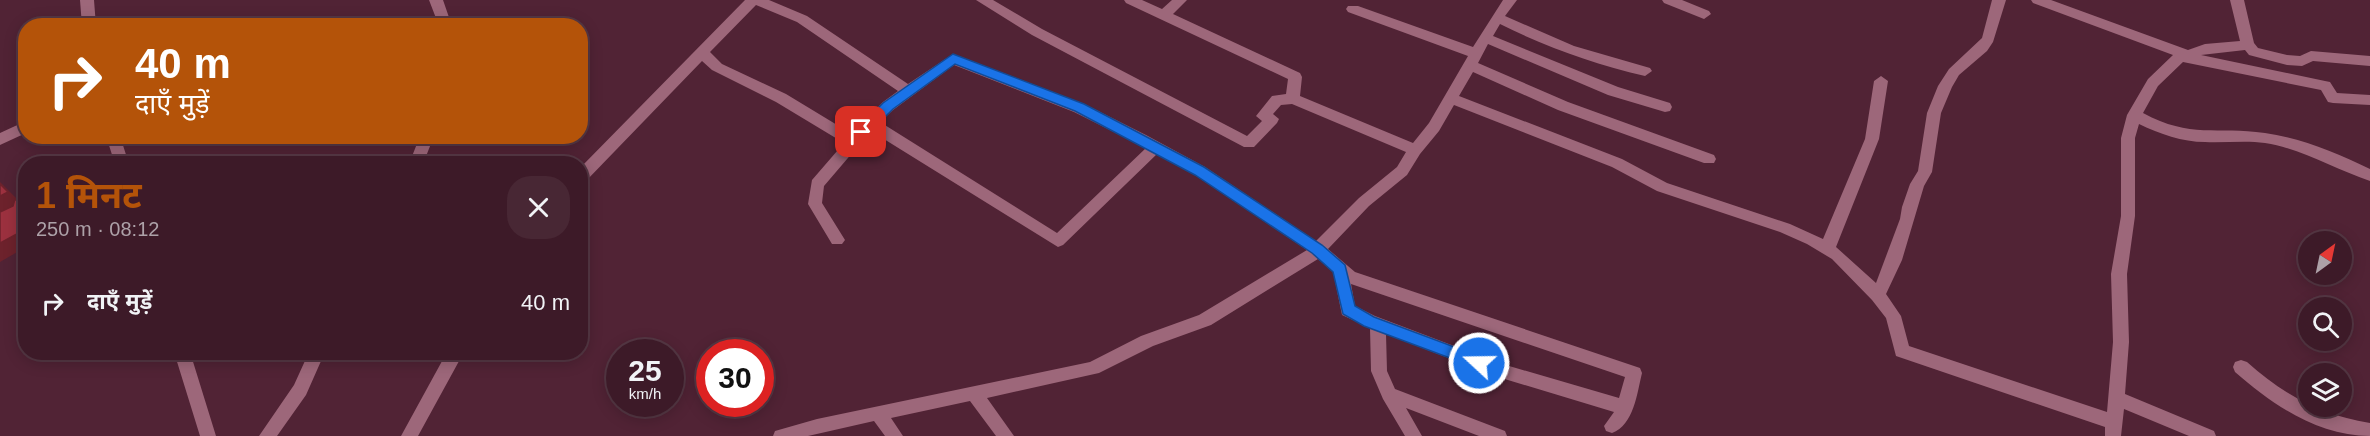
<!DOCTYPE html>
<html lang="hi">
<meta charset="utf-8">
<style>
body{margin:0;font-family:Helvetica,"Noto Sans Devanagari",sans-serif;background:#482734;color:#f1f3f6;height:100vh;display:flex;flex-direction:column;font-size:22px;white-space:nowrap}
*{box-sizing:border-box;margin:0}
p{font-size:20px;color:#ada1a8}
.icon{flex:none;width:33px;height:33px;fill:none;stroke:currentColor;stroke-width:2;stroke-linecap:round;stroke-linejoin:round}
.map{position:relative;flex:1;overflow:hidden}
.sheet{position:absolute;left:18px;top:156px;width:570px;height:204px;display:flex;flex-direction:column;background:#3d1a28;border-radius:24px;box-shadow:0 3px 15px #0003,0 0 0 2px #563845}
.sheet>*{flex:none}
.hud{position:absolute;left:18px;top:18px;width:570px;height:126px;border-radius:24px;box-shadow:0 3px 15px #0003,0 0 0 2px #563845;background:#b45309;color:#fff;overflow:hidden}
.needle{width:39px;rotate:33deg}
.fabs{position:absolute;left:2298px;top:231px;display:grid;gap:12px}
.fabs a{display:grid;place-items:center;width:54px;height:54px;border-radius:50%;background:#3d1a28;box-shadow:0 3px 15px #0003,0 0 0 2px #563845;font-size:30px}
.speed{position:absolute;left:606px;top:339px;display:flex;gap:12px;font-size:30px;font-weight:700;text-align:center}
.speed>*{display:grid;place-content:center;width:78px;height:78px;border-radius:50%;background:#3d1a28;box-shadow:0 3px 15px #0003,0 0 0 2px #563845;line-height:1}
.speed small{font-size:15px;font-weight:400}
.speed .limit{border:9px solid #d22;background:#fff;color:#111}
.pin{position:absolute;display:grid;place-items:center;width:51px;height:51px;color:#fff;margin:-26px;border-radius:12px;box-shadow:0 3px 9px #0006}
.me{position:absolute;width:66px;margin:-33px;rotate:291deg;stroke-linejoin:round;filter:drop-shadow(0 0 4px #0008)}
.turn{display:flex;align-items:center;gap:21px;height:126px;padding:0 18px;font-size:27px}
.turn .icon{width:78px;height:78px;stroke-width:2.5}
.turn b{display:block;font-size:42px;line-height:51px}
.round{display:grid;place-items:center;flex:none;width:63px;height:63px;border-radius:24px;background:#482734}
.overview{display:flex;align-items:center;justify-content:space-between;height:102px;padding:0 18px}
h1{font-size:36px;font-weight:700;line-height:45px;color:#b45309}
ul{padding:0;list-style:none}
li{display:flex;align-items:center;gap:18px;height:90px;padding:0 18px}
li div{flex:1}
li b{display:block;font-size:22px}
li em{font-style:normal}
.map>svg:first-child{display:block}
</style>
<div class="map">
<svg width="2370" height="436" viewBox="0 0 2370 436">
<rect width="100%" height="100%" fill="#512335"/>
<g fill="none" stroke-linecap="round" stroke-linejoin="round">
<path fill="#9d677a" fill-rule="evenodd" d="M80,0H94L96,26H82Z
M429,0H443L452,26H439Z
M745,0H769L807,16L908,84L953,54L1084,104L1146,135L1205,167L1316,241L1359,198L1397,167L1406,152L1292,104L1281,105L1273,114L1279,119L1277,123L1254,147H1244L1032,35L976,0H993L1042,29L1247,136L1262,121L1256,116L1272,96L1286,94L1288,79L1126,3L1124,0H1142L1162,9L1172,0H1187L1173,14L1300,73L1302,77L1300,96L1413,143L1429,123L1468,56L1348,12L1346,9L1348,6H1358L1473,47L1503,0H1517L1505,16L1574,46L1650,68L1652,71L1645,76C1594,64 1546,47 1500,24L1493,36L1618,87L1670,103L1672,107L1670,111L1665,112L1608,95L1488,44L1478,63L1568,102L1714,155L1716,159L1714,163H1704L1558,110L1473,72L1459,96L1622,159L1667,183L1790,224L1823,239L1865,139L1874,81L1881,76L1888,81L1879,139L1836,247L1876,283L1900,219L1902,207L1910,184L1918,171L1927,113L1938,86L1949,69L1982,38L1992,0H2006L1993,42L1987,51L1959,75L1952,87L1941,113L1932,172L1924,186L1902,260L1886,294L1901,316L1909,346L2107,412L2113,342L2111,274L2121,216V138L2127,115L2148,79L2173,55L2033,3L2031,0H2051L2188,50L2205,44L2240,41L2230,0H2244L2254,43L2258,48L2287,55L2300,56L2311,51L2370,56V66L2313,61L2302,66L2287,65L2249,55L2245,50L2201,55L2325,81L2330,82L2337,93L2370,95V105L2333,103L2328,102L2321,90L2183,62L2158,86L2143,113C2191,139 2216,126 2265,133C2301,138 2337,153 2370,169V181C2334,169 2303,149 2265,143C2246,140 2225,143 2205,142C2182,142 2160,134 2139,124L2135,138V216L2127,274L2129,342L2125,394L2214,431L2216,436H2189L2124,409L2121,436H2105V427L1896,356L1886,318L1872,300L1832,259L1807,244L1780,232L1657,191L1612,167L1454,105L1439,131L1420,154L1407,175L1369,206L1328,249L1355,272L1640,368L1642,373C1637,393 1634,425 1612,433L1606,431L1604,426L1614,412L1498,377L1386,334L1387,371L1395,389L1505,431L1507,436H1479L1406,408L1422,436H1405L1383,399L1371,371L1370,328L1342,315L1333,271L1318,259L1211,325L1153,346L1099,373L987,398L1014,436H996L970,401L891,418L903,436H885L874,421L808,436H773L775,431L817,419L1090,362L1141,336L1199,315L1307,250L1195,175L1157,154L1063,245L1058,247L871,131L824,186L822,203L845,240L842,244H832L808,204L812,180L844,143L776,102L712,70L702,61L585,182L580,183V168ZM756,5L797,22L898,91L883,102L852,134L786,94L722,64L710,52ZM954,65L1074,112L1146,148L1057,233L880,122L893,110ZM1351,284L1625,377L1619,398L1499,363L1375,316L1355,306Z
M1662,0H1682L1709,11L1711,14L1704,19L1664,3Z
M26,121V133L0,145V133Z
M106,136H120L129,164H115Z
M420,136H434L423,164H409Z
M174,352H190L216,436H200Z
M309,352H325L306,395L277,436H259L294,385Z
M447,352H464L418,436H401Z
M2241,360L2247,362C2284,395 2320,415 2370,423V436C2318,436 2273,405 2235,372L2233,367L2235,362Z"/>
</g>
<path fill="#6d222c" d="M0,182L21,203H20L26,208L0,213Z
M26,229V247L0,262V243Z"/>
<path fill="#9c313f" stroke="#6d222c" stroke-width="1.5" d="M0,184L8,192L0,196Z
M15,199L20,204L23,202L26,205V229L0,243V212L13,206Z"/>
<path fill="#1a73e8" stroke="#114b97" stroke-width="1.5" d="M953,54L1084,104L1204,167L1322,245L1345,265L1355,306L1374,317L1484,358L1486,363L1484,367L1479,369L1474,367L1364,326L1343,314L1333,272L1312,253L1195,175L1075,111L955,64L893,109L866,136H857L855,132L857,129L883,103Z"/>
</svg>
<div class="fabs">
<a><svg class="needle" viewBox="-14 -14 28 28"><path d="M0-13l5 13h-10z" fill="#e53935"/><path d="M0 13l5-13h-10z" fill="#ada1a8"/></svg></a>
<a><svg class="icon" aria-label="search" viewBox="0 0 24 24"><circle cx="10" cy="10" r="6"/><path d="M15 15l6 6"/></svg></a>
<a><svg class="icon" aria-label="layers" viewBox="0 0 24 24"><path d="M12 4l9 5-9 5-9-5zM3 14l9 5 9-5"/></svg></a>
</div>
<div class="speed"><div>25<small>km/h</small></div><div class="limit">30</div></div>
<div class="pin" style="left:861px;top:132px;background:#d93025"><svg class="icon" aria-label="arrive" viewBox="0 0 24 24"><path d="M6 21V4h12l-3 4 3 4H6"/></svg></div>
<svg class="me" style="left:1479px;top:363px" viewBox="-20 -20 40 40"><circle r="17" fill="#1a73e8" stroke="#fff" stroke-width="3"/><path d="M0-11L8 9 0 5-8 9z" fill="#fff"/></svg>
<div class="hud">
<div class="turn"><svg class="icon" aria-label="right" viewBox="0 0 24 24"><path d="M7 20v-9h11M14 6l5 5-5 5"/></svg><div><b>40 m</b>दाएँ मुड़ें</div></div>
</div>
<section class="sheet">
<div class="overview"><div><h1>1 मिनट</h1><p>250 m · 08:12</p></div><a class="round"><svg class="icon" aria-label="close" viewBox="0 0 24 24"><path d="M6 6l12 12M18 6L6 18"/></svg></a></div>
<ul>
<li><svg class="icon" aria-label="right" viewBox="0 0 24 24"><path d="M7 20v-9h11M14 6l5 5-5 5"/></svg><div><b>दाएँ मुड़ें</b></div><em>40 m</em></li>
</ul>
</section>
</div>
